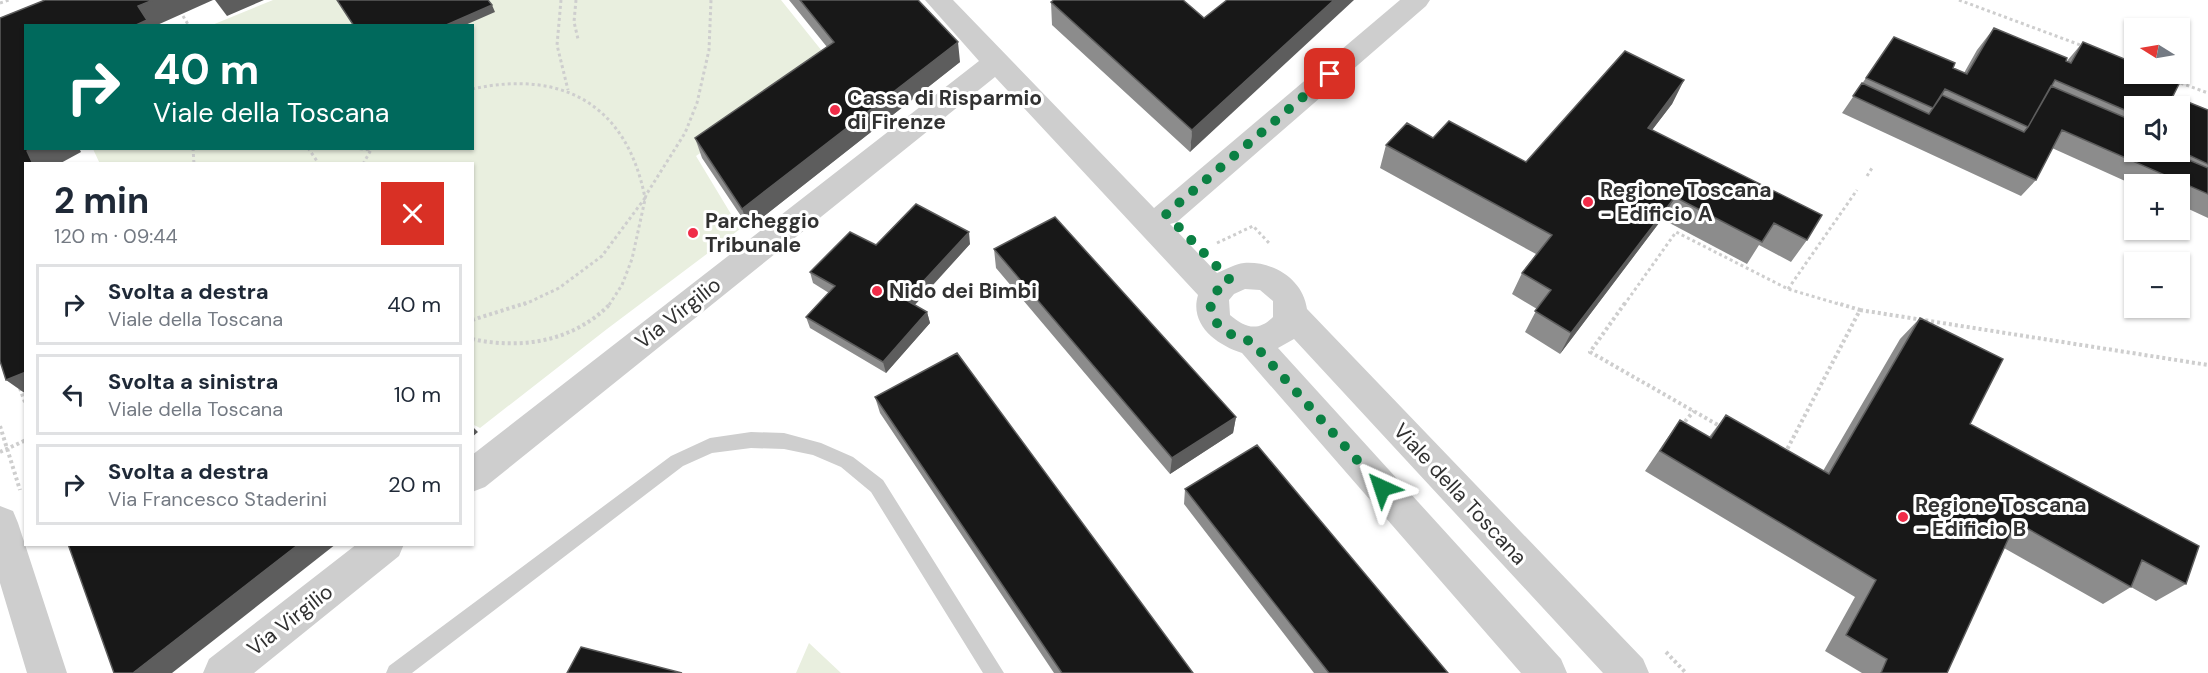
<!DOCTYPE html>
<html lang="it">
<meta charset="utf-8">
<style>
body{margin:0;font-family:"DM Sans",sans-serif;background:#f6f6f7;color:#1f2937;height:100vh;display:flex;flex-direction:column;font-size:22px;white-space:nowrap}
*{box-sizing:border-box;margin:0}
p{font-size:20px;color:#747a83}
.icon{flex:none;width:33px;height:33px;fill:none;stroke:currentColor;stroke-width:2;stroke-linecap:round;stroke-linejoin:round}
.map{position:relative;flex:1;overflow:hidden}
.panel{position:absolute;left:24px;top:162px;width:450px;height:384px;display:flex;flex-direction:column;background:#fff;border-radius:0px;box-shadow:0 2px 4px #0004}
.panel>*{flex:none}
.banner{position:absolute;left:24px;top:24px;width:450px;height:126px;border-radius:0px;box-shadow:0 2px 4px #0004;background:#00695c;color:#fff;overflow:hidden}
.needle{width:39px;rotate:281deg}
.controls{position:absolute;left:2124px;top:18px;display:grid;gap:12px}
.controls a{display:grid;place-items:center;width:66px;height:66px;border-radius:0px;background:#fff;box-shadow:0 2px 4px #0004;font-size:30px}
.pin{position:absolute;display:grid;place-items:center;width:51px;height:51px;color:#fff;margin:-26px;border-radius:12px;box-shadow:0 3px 9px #0006}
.me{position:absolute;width:66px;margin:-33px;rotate:318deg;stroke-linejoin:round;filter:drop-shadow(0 0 4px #0008)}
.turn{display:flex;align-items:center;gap:21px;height:126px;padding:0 30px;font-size:27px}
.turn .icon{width:78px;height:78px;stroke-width:2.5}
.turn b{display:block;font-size:42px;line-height:51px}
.round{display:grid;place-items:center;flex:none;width:63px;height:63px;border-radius:0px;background:#f6f6f7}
.headline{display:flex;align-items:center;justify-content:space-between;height:102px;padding:0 30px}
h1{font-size:36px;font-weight:700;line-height:45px}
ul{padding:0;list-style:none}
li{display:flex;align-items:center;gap:18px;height:81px;margin:0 12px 9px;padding:0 18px;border:3px solid #e0e1e3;border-radius:0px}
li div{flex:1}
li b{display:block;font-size:22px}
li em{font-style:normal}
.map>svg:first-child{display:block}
</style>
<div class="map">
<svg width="2208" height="673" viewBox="0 0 2208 673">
<rect width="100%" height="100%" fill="#fff"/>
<path fill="#e9efdf" d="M273,0H781L830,61L696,156L740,229L607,329L480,428L472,424V164H100L93,149L472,148V26L212,25Z
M809,643L841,673H796Z"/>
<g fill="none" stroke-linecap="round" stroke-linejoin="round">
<path stroke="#cecece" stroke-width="3" stroke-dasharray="3 3" stroke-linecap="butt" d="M561,0L557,45L568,90
M576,0L574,22L578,39
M1959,0L2083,46
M0,3L9,0
M183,16L189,26
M2175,81L2208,93
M472,89C563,69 627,105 645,198L602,256L559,288L523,305
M193,148L194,164
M308,148L319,164
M354,148L370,150
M363,164L372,148
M1867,176L1872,168
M1217,243L1253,226L1270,244
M1788,289L1857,190
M609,305L622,285L632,259L646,195L685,133L697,103L709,50L711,0
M1624,305L1676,232L1788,289L1842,305"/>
<path stroke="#cecece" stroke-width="4" stroke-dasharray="3 3" stroke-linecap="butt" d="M1625,303L1590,352L1781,461L1860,310L1837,303
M1860,310L2208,365
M472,320L526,303
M472,339C522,350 575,341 611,303
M20,388L26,405
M0,426L20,490
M1681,426L1694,411
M0,452L26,440
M1666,652L1686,673"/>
<path fill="#cecece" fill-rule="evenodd" d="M751,432L784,433L821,443L853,457L883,480L1004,673H983L871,492L841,467L813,455L784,449L751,448L712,453L683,466L412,673H386L389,666L671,456L710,438Z"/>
<path fill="#cecece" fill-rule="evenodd" d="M925,0H953L1154,208L1400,0H1430L1426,6L1177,222L1170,224L1217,273C1225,270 1235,264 1244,263C1273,261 1303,279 1307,309L1643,659L1649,673H1603L1294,339L1278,348L1561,659L1567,673H1521L1242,353C1217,345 1189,325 1198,295L995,77L485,487L472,492V455L979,61ZM1245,289L1260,290L1273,301V317C1258,332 1245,328 1230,315L1229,300L1234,294Z
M0,506L13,511L18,523L67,673H27L0,583Z
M357,544H404L399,556L254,673H203L209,659Z"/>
</g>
<path fill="#8c8c8c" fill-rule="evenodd" d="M789,0H918L960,62L749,228L702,158L695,138L827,47Z
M1051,2L1204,18L1190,152L1052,25Z
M1994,28L2067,61L2083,42L2173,96L2208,110V218L2180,205V184L2134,185L2052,148L2036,180L2021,196L1842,113L1894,37L1953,68L1964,73L1977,50ZM2134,106H2180V152H2134Z
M1684,80L1672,104L1652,130L1807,240L1791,262L1759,245L1747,264L1662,219L1560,354L1525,332L1537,309L1512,294L1522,273L1536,254L1380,168L1386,145L1433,138L1526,162Z
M970,244L915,305L927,312L930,323L886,373L810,328L806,317L829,293L813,283L810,272L876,245Z
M994,249L1236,417L1233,433L1170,474L996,268Z
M1920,318L1970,424L2186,584L2156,601L2131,587L2103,604L2004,548L1947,673H1862L1825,651L1855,597L1645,471L1666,440L1680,420L1709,437L1726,415L1823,471L1900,339Z
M875,397L1193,673H1054L880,413Z
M1185,489L1448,673H1314L1184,504Z"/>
<path fill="#5d5d5d" d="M153,0H213L155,26H134L138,6Z
M215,0H264L227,16Z
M1334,0H1354L1190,152L1192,130Z
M492,5L495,12L463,26H444Z
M958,42L960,62L749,228L742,209Z
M1684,80L1672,104L1636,151L1648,128Z
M32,148H79L81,152L59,164H33L27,151Z
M1675,197L1662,219L1560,354L1571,333Z
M969,232L970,244L909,311L906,300Z
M927,312L930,323L886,373L883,362Z
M26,372V394L6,380Z
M1236,417L1233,433L1170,474L1172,458Z
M472,426L478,432L472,437Z
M299,544H336L172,673H133Z"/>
<path fill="#181818" stroke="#5d5d5d" stroke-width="1.5" d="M45,0H153L138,6L147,20L134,26H26V148H32L27,151L33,164H26V372L6,380L0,361V18Z
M337,0H488L492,5L444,26H354Z
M800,0H918L958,42L742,209L695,138L834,42Z
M1054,0H1183L1204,18L1227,0H1334L1192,130L1051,2Z
M1994,28L2067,58L2066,61L2071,63L2083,42L2134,63V74H2159L2180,82L2168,106H2134V114L2055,80L2028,127L1945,89L1933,108L1866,78L1894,37L1955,63L1953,68L1967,74Z
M1625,51L1684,80L1648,128L1822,215L1807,240L1774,223L1762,242L1675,197L1571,333L1535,311L1551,290L1522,273L1552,235L1386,145L1407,123L1433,138L1449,121L1526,162Z
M1862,83L1929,114L1942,95L2024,132L2028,127L2051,86L2131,120L2134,114V152H2170L2208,168V194L2062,130L2036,180L1853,96Z
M2173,96L2208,110V164L2180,151V106H2168Z
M916,204L969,232L906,300L927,312L883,362L806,317L835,286L810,272L850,232L876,245Z
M1055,217L1236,417L1172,458L994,249Z
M1920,318L2003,359L1970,424L2199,546L2186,584L2142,560L2131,587L2016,522L1947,673H1881L1887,659L1846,635L1876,580L1660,451L1680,420L1711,438L1726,415L1829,474Z
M957,353L1193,673H1062L875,397Z
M1257,445L1448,673H1329L1185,489Z
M68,544H299L133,673H114Z
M581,647L682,673H567Z"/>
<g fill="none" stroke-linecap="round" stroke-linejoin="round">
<path stroke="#0b8043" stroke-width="10" stroke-dasharray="0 18" d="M1330,74L1166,214L1230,280C1192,304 1216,335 1251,341L1382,488"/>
</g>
<g fill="#f02c48" stroke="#fff" stroke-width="2">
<circle cx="835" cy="110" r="6"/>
<circle cx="1588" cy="202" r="6"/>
<circle cx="693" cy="233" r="6"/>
<circle cx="877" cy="291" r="6"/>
<circle cx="1903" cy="517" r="6"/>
</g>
<g text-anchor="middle" stroke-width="6" stroke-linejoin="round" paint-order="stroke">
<g font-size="21" font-weight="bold" fill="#313131" stroke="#fff" text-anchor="start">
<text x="847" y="105">Cassa di Risparmio<tspan x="847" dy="24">di Firenze</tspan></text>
<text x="1600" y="197">Regione Toscana<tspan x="1600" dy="24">- Edificio A</tspan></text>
<text x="705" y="228">Parcheggio<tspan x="705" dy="24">Tribunale</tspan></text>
<text x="889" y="298">Nido dei Bimbi</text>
<text x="1915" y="512">Regione Toscana<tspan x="1915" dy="24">- Edificio B</tspan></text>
</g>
<g font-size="21" fill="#313131" stroke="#fff">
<text transform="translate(678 313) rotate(-38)" y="7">Via Virgilio</text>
<text transform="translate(1460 494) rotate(47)" y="7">Viale della Toscana</text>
<text transform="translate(290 620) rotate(-38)" y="7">Via Virgilio</text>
</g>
</g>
</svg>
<div class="controls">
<a><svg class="needle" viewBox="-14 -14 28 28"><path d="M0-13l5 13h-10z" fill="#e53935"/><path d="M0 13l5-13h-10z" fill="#747a83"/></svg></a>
<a><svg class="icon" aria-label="sound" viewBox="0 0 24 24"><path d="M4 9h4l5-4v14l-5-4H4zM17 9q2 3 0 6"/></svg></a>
<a>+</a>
<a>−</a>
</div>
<div class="pin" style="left:1330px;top:74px;background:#d93025"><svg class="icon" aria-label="arrive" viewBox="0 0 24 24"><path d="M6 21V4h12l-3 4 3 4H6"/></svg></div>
<svg class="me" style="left:1382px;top:488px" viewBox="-20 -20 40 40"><path d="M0-17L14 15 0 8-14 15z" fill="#0b8043" stroke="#fff" stroke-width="4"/></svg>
<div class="banner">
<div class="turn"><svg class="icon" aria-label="right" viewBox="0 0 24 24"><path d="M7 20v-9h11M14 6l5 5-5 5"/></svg><div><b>40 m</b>Viale della Toscana</div></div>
</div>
<section class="panel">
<div class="headline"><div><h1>2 min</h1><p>120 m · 09:44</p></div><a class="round" style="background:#d93025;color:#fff"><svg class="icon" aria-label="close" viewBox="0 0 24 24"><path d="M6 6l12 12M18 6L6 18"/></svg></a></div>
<ul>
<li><svg class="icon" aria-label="right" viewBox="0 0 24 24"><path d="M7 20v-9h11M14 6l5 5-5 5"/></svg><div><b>Svolta a destra</b><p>Viale della Toscana</p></div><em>40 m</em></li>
<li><svg class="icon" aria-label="left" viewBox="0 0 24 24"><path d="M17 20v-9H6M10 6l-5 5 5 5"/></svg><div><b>Svolta a sinistra</b><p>Viale della Toscana</p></div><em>10 m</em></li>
<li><svg class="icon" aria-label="right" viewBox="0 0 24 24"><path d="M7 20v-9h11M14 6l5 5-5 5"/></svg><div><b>Svolta a destra</b><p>Via Francesco Staderini</p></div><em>20 m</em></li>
</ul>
</section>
</div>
